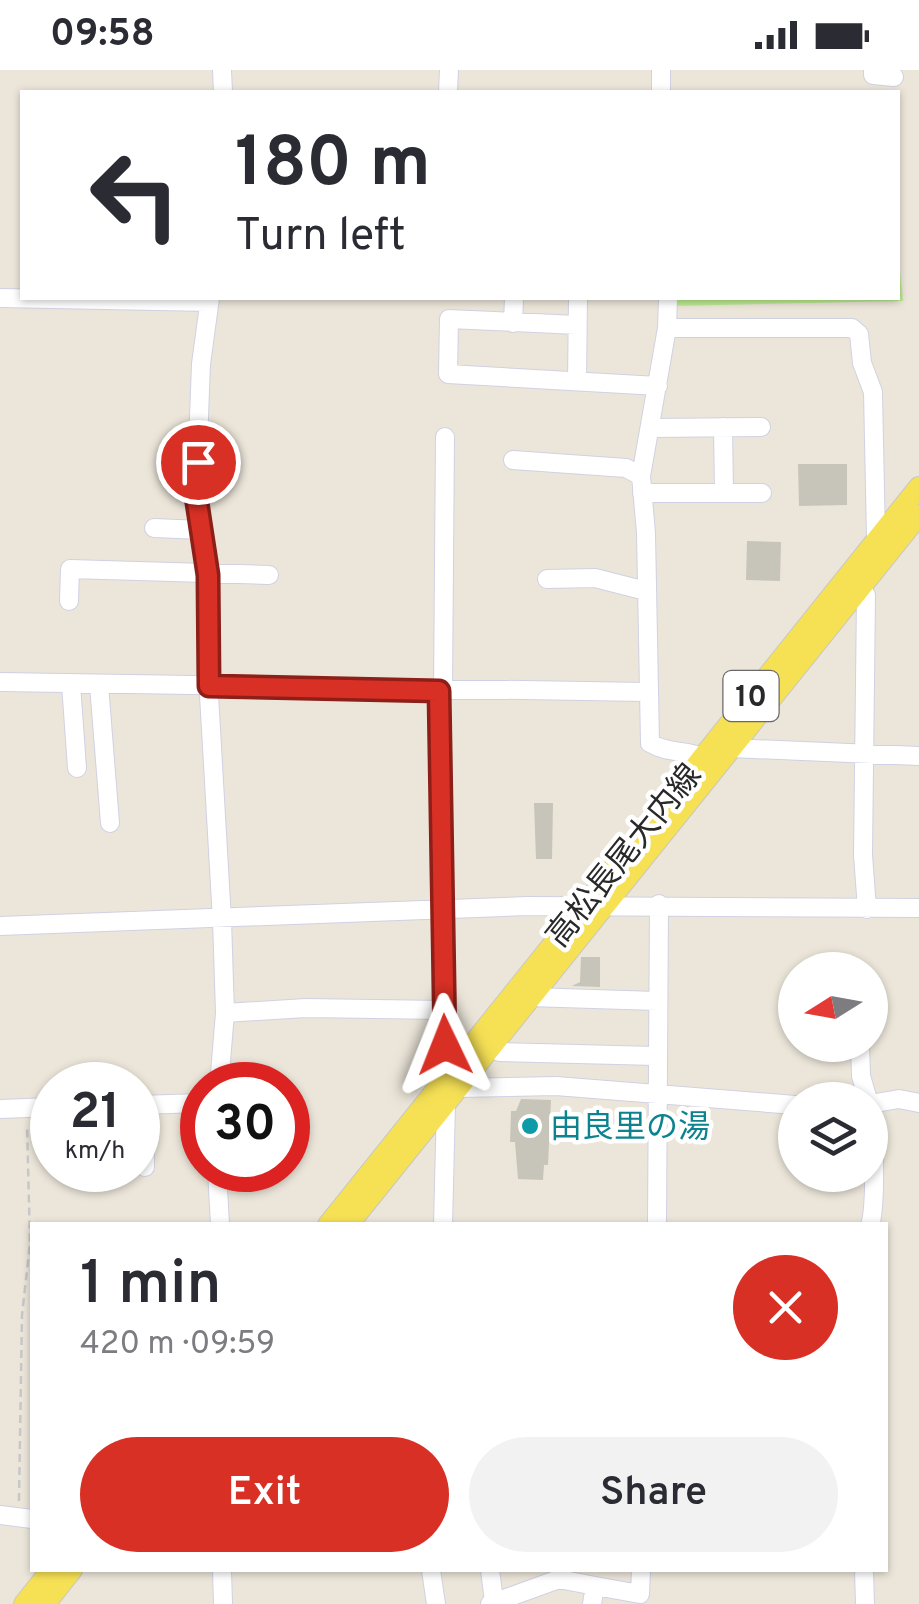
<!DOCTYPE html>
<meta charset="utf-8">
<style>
body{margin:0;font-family:Overpass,"Noto Sans JP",sans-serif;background:#f2f2f3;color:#2b2b33;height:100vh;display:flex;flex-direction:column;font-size:38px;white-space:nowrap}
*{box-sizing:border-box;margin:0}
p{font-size:32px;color:#7c7c81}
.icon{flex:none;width:55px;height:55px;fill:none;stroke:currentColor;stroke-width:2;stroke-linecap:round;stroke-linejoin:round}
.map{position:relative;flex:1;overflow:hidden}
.side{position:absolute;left:30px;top:1152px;width:858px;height:350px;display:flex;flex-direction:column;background:#fff;border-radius:0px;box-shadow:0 2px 8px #0004}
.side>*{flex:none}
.banner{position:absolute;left:20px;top:20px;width:880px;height:210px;border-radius:0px;box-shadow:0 2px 8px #0004;background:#fff;color:#2b2b33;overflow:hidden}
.needle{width:65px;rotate:259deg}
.fabs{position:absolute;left:778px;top:882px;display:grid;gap:20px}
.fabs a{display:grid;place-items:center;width:110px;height:110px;border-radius:50%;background:#fff;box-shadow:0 2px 8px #0004;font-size:50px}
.speed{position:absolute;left:30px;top:992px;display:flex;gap:20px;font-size:50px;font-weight:700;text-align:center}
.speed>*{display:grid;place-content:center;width:130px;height:130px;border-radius:50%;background:#fff;box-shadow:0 2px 8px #0004;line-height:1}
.speed small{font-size:25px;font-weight:400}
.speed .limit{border:15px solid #d22;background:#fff;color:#111}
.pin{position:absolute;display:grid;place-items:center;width:85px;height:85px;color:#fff;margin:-42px;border:5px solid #fff;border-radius:50%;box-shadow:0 2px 10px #0007}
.me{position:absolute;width:110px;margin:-55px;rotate:358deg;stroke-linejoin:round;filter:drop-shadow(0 0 8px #0008)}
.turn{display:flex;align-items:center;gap:35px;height:210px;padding:0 50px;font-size:45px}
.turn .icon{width:130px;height:130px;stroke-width:2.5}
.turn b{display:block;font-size:70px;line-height:85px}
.round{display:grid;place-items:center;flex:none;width:105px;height:105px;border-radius:52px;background:#f2f2f3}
.headline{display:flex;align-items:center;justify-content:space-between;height:170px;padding:0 50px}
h1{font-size:60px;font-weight:600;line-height:75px}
.button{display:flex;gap:20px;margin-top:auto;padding:20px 50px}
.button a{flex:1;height:115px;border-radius:60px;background:#d93025;color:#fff;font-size:40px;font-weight:600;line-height:115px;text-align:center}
.button a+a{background:#f2f2f3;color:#2b2b33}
.status{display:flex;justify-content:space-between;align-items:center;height:70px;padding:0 50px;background:#fff;direction:ltr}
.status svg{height:28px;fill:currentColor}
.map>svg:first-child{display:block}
</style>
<div class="status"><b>09:58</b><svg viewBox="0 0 49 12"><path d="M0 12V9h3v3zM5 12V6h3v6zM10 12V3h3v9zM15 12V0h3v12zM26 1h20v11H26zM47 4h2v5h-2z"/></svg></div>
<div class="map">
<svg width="919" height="1534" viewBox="0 0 919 1534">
<rect width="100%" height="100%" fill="#ece6da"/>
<path fill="#bced8f" d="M898,180L903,231L675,236V228H898Z"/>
<path fill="#c7c4b9" d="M798,394H847V435L799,436Z
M747,471L781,472L780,511L746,510Z
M534,733H553L552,789H536Z
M581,887H600V917L572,916L580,912Z
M521,1029L551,1030L548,1095H544L543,1110L518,1109L515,1072H510L511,1041H516Z"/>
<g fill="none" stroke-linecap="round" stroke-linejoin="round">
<g stroke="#d0d1e3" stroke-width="20">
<path id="minor" d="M222,0L223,22
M661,0V22
M873,0V5L894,7
M448,22L449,0
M0,228L209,232
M210,228L201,294L196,426L208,505L209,625L222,850L225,943L219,1015
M668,228L667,258L641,406L646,463L650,673C672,686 689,677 712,693
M513,253L514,228
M577,255L449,249L448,304L658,316
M667,258H852L859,264L862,293L873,322L876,468
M577,311L578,228
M723,357L724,423
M650,358L761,357
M513,390L626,398L641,406
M642,423H762
M154,458L202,460
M547,509L595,508L646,521
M860,518L866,525L863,785L867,839
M69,531L70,499L269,505
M0,612L646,622
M71,614L77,698
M99,615L110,753
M439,621L440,819C445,839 442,853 442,874C440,915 441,962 450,1002
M443,621L445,367
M731,678L919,686
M0,856L528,836L919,838
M529,927L657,931
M225,943L306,938L444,940
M860,975L861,1006L868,1030
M499,982L656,986
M458,1018L556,1016L795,1035
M870,1034L899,1029L919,1033
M138,1035L202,1033
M144,1035L145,1097
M0,1039L52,1037
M217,1100L220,1155
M67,1101V1100
M443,1155L446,1034
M657,1155L659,834
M870,1155C876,1138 875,1057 870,1038
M0,1445L32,1449
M222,1500L223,1534
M431,1500L436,1534
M490,1500L494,1531
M864,1500L865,1534
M490,1534L559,1509L595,1516
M592,1534L595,1516L640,1524L641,1500"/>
</g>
<g stroke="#c7c7c7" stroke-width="22">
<path id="major" d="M328,1155L919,417
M348,1155L919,445
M24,1534L51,1500
M45,1534L72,1500"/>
</g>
<path stroke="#c7c7c7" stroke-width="2.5" stroke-dasharray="8 5" stroke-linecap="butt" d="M19,1431L22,1245L30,1173L27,1055"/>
<use href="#minor" stroke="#fff" stroke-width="18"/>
<use href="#major" stroke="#f6e155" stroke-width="20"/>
</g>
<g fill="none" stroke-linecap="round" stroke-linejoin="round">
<g stroke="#8d1f18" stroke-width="25">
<path id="route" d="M198,392L196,426L208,505L209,616L439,621L445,975"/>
</g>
<use href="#route" stroke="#d93025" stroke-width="18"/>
</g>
<circle fill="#0f9aa8" stroke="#fff" stroke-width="4" cx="530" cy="1056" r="10"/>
<g text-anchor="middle" stroke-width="9" stroke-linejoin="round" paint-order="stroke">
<rect fill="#fff" stroke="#696969" stroke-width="2.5" x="723.5" y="601" width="55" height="50" rx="8"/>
<g font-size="30" font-weight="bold" fill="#292929">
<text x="751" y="636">10</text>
</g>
<g font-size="32" fill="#292929" stroke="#fff">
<text transform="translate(623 785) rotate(-51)" y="11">高松長尾大内線</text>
</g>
<g font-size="32" fill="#0d838f" stroke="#fff" text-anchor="start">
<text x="550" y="1067">由良里の湯</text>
</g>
</g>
</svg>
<div class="fabs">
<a><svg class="needle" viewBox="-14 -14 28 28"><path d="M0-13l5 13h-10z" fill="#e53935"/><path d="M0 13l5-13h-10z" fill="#7c7c81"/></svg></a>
<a><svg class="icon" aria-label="layers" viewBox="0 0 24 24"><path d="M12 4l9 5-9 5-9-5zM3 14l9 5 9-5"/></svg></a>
</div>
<div class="speed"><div>21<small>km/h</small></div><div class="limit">30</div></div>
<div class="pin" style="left:198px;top:392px;background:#d93025"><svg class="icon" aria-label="arrive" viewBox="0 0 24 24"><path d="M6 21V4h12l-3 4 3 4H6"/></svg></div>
<svg class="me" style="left:445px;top:975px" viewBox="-20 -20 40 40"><path d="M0-17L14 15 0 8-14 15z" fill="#d93025" stroke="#fff" stroke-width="4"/></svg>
<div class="banner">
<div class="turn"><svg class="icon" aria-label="left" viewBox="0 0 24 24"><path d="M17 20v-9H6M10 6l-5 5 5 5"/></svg><div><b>180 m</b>Turn left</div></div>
</div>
<section class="side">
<div class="headline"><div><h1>1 min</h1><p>420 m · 09:59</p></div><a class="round" style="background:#d93025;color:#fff"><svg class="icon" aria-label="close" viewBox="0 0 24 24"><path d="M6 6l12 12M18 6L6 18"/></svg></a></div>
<div class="button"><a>Exit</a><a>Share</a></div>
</section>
</div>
